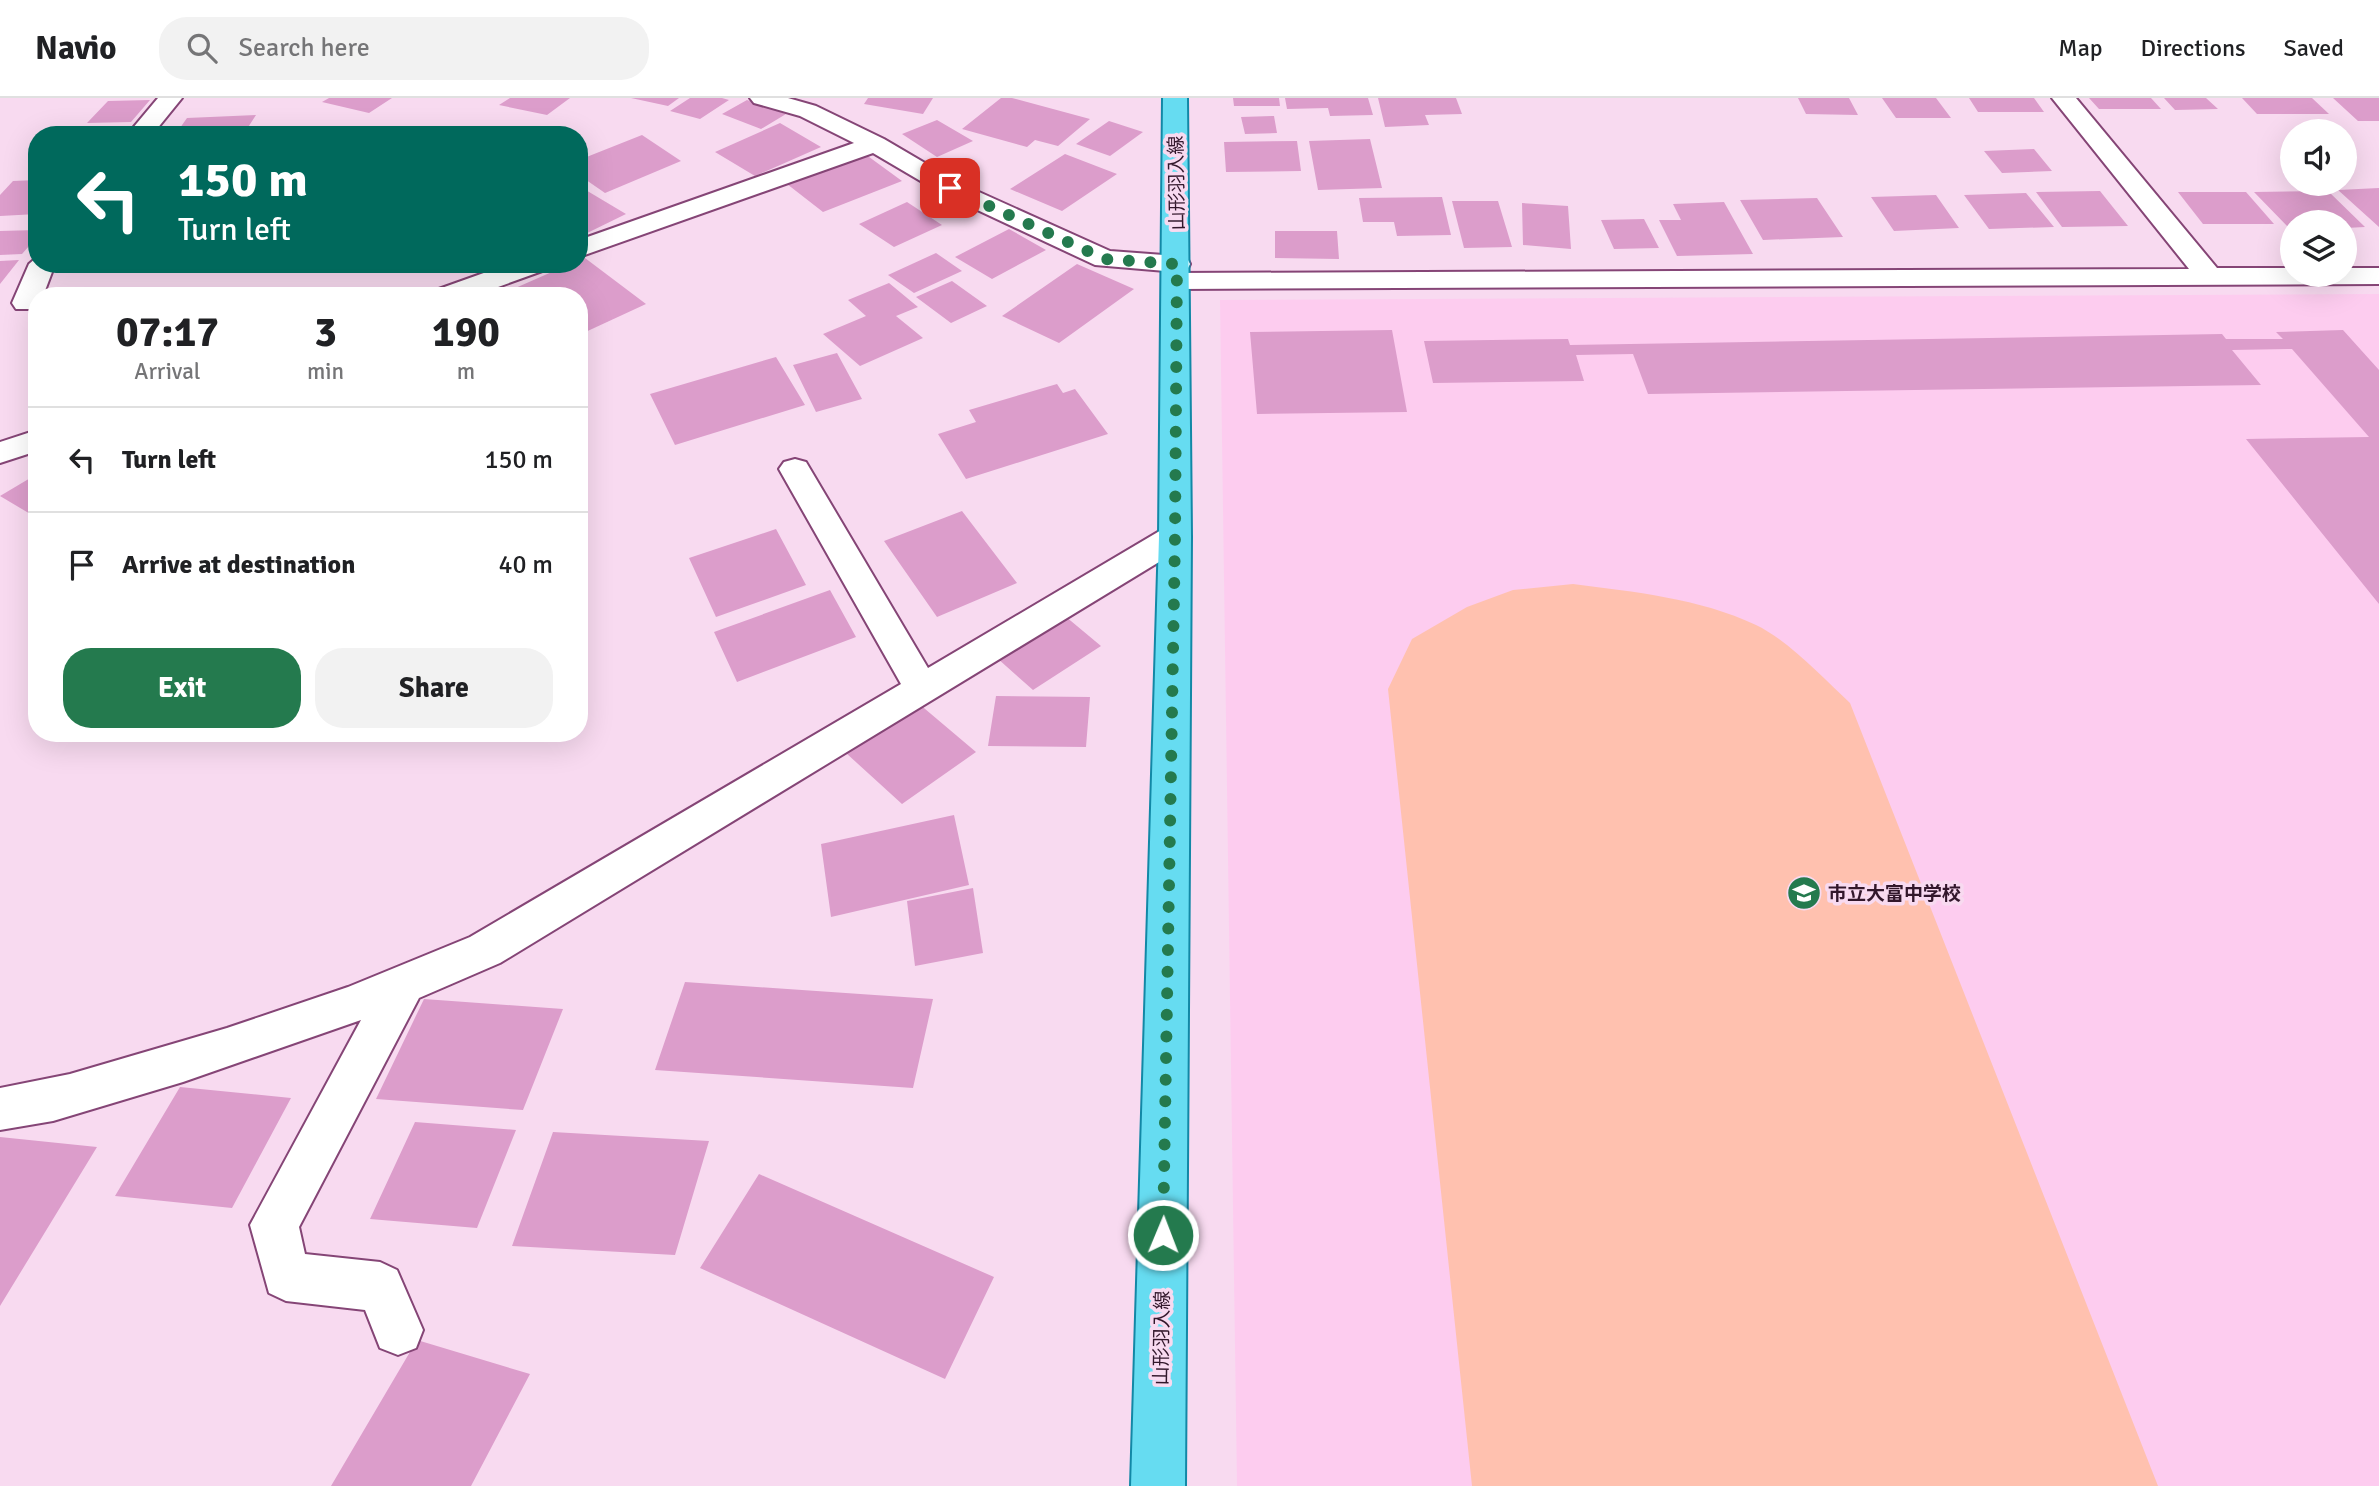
<!DOCTYPE html>
<meta charset="utf-8">
<style>
body{margin:0;font-family:Signika,"Noto Sans JP",sans-serif;background:#f2f2f2;color:#202124;height:100vh;display:flex;flex-direction:column;font-size:26px;white-space:nowrap}
*{box-sizing:border-box;margin:0}
p{font-size:23px;color:#757577}
.icon{flex:none;width:38px;height:38px;fill:none;stroke:currentColor;stroke-width:2;stroke-linecap:round;stroke-linejoin:round}
.map{position:relative;flex:1;overflow:hidden}
.panel{position:absolute;left:28px;top:189px;width:560px;height:455px;display:flex;flex-direction:column;background:#fff;border-radius:28px;box-shadow:0 7px 28px #0002}
.panel>*{flex:none}
.banner{position:absolute;left:28px;top:28px;width:560px;height:147px;border-radius:28px;box-shadow:0 7px 28px #0002;background:#00695c;color:#fff;overflow:hidden}
.tools{position:absolute;left:2280px;top:21px;display:grid;gap:14px}
.tools a{display:grid;place-items:center;width:77px;height:77px;border-radius:50%;background:#fff;box-shadow:0 7px 28px #0002;font-size:35px}
.pin{position:absolute;display:grid;place-items:center;width:60px;height:60px;color:#fff;margin:-30px;border-radius:14px;box-shadow:0 4px 10px #0006}
.me{position:absolute;width:77px;margin:-38px;rotate:1deg;stroke-linejoin:round;filter:drop-shadow(0 0 5px #0008)}
.turn{display:flex;align-items:center;gap:24px;height:147px;padding:0 35px;font-size:32px}
.turn .icon{width:91px;height:91px;stroke-width:2.5}
.turn b{display:block;font-size:49px;line-height:60px}
.eta{display:flex;justify-content:space-evenly;align-items:center;height:119px;text-align:center}
.eta b{font-size:42px;font-weight:800;line-height:49px}
.cta{display:flex;gap:14px;margin-top:auto;padding:14px 35px}
.cta a{flex:1;height:80px;border-radius:28px;background:#247a4e;color:#fff;font-size:28px;font-weight:800;line-height:80px;text-align:center}
.cta a+a{background:#f2f2f2;color:#202124}
ul{padding:0;list-style:none}
li{display:flex;align-items:center;gap:21px;height:105px;padding:0 35px;border-top:2px solid #e0e0e0}
li div{flex:1}
li b{display:block;font-size:26px}
li em{font-style:normal}
header{display:flex;align-items:center;gap:42px;box-sizing:border-box;height:98px;padding:0 35px;background:#fff;border-bottom:2px solid #e0e0e0}
header strong{font-size:33px}
nav{display:flex;gap:38px;margin-inline-start:auto;font-size:24px}
.search{width:490px;height:63px;background:#f2f2f2;display:flex;align-items:center;gap:18px;box-sizing:border-box;padding:0 24px;border-radius:28px;color:#757577;font-size:26px}
.map>svg:first-child{display:block}
</style>
<header>
<strong>Navio</strong>
<div class="search"><svg class="icon" aria-label="search" viewBox="0 0 24 24"><circle cx="10" cy="10" r="6"/><path d="M15 15l6 6"/></svg>Search here</div>
<nav><a>Map</a><a>Directions</a><a>Saved</a></nav>
</header>
<div class="map">
<svg width="2379" height="1388" viewBox="0 0 2379 1388">
<rect width="100%" height="100%" fill="#f8daf0"/>
<path fill="#fdccef" d="M2379,196V1388H1237L1220,202Z"/>
<path fill="#ffc1af" d="M1573,486C1634,494 1699,500 1756,527C1789,543 1823,580 1850,605L2158,1388H1472L1388,591L1412,541L1467,509L1513,492Z"/>
<path fill="#dc9dcb" d="M329,0H392L369,15L322,4Z
M510,0H570L547,17L499,7Z
M631,0H679L668,8Z
M690,0H722L729,2L700,21L670,13Z
M868,0H933L923,16L864,6Z
M1001,0H1012L1090,21L1058,48L1035,42L1027,49L962,31Z
M1233,0H1279L1280,8H1234Z
M1285,0H1368L1373,17L1330,18L1328,10L1287,11Z
M1378,0H1456L1462,16L1425,17L1429,27L1385,29Z
M1798,0H1849L1858,17L1806,16Z
M1882,0H1936L1951,20H1896Z
M1969,0H2034L2044,14H1978Z
M2089,0H2151L2161,11H2099Z
M2164,0H2206L2218,11L2175,12Z
M2242,0H2312L2329,16H2257Z
M2333,0H2379V23H2358Z
M150,2L131,24L87,25L108,3Z
M747,2L786,16L761,31L722,16Z
M256,17L243,37H175L187,20Z
M1274,18L1277,35L1245,36L1241,19Z
M937,22L973,43L937,59L902,36Z
M1109,23L1143,34L1110,58L1076,46Z
M780,25L821,49L755,78L715,54Z
M642,37L681,63L605,95L579,77V62Z
M1370,41L1382,90L1318,92L1309,43Z
M1297,43L1301,73L1226,74L1224,44Z
M2034,51L2052,73L2002,75L1984,53Z
M865,56L902,83L823,114L787,86Z
M1065,56L1117,76L1062,113L1010,91Z
M37,82V116L0,118V97L13,83Z
M579,88L626,116L579,139Z
M2379,90V129L2338,92Z
M2100,93L2128,128L2062,129L2036,94Z
M2328,93L2365,129L2345,130V124H2292V130H2289L2254,94Z
M2178,94H2246L2274,126H2203Z
M2026,95L2054,129L1989,131L1964,97Z
M1936,97L1959,130L1894,133L1871,99Z
M1442,99L1451,137L1397,138L1394,124H1363L1359,100Z
M1817,100L1843,139L1763,142L1740,102Z
M1452,103H1498L1512,149L1464,150Z
M907,104L942,127L894,149L859,126Z
M1724,104L1753,156L1677,158L1659,122H1681L1673,106Z
M1522,105L1568,108L1571,151L1523,147Z
M1644,121L1659,150L1614,151L1601,122Z
M1009,131L1046,152L992,181L955,159Z
M37,132V139L22,156L0,157V133Z
M1275,133H1337L1339,161L1275,160Z
M936,155L962,173L914,195L888,177Z
M585,160L646,206L579,237V198L502,196L570,166H579V162Z
M19,162L0,186V163Z
M1077,166L1134,191L1059,245L1002,218Z
M952,183L987,208L951,225L916,199Z
M889,185L918,209L896,218L923,240L860,268L823,236L866,218L848,202Z
M1392,232L1407,314L1257,316L1250,234Z
M2343,232L2379,272V506L2246,341L2369,339L2292,251L2232,252L2261,287L1648,296L1633,256L1576,257L1584,283L1433,285L1424,243L1568,241L1570,247L2222,236L2226,241H2283L2276,234Z
M837,255L862,301L816,314L793,267Z
M776,259L805,307L675,347L650,296Z
M1057,286L1063,295L1075,291L1108,336L966,381L938,336L976,324L969,312Z
M37,376V420L0,398Z
M962,413L1017,485L937,519L884,443Z
M776,431L806,487L716,519L689,460Z
M830,492L856,539L737,584L714,534Z
M1065,518L1101,548L1033,592L997,560Z
M996,598L1090,599L1086,649L988,648Z
M918,605L976,654L902,706L846,655Z
M954,717L969,787L831,819L821,746Z
M973,790L983,855L915,868L907,803Z
M685,884L933,901L913,990L655,972Z
M424,901L563,911L523,1012L376,1001Z
M180,989L291,1000L232,1110L115,1098Z
M415,1024L516,1032L477,1130L370,1121Z
M553,1034L709,1043L675,1157L512,1148Z
M0,1039L97,1049L0,1208Z
M759,1076L994,1179L945,1281L700,1170Z
M417,1242L530,1276L471,1388H331Z"/>
<g fill="none" stroke-linecap="round" stroke-linejoin="round">
<g stroke="#854576" stroke-width="4">
<path id="minor" d="M158,0H182L152,37H127Z
M750,0H788L816,8L884,41L959,85L1110,153L1177,158L1187,160L1190,166L1187,172L1177,174L1095,167L941,95L873,55L579,159V142L854,45L800,18L754,5Z
M2052,0H2076L2217,170H2292V177H2345V170H2379V186L1177,191L1167,189L1163,183L1167,177L1177,175L2189,171Z
M37,159V166H55L43,198H37L36,211H16L12,205L29,166Z
M509,166H548L545,172L473,198H432L436,192Z
M37,332V353L0,365V344Z
M795,361L806,364L928,570L1163,431L1175,428L1187,431L1191,439L1187,447L500,865L419,900L299,1129L305,1156L380,1164L397,1172L423,1232L416,1250L398,1257L380,1250L365,1212L286,1203L269,1195L250,1127L361,922L183,984L53,1023L0,1032V990L70,976L227,930L348,889L470,839L901,586L779,371L784,364Z"/>
</g>
<g stroke="#1288a6" stroke-width="4">
<path id="major" d="M1163,0H1187L1191,439L1185,1388H1131L1159,439Z"/>
</g>
<use href="#minor" fill="#fff" fill-rule="evenodd"/>
<use href="#major" fill="#66dcf1" fill-rule="evenodd"/>
</g>
<g fill="none" stroke-linecap="round" stroke-linejoin="round">
<path stroke="#247a4e" stroke-width="12" stroke-dasharray="0 21.6" d="M950,90L1105,161L1177,166L1175,439L1163,1137"/>
</g>
<defs>
<g id="school-disc" transform="scale(1.75)"><circle r="9.5" fill="#247a4e" stroke="#f8daf0"/><path d="M0-5L7-2L0 1L-7-2ZM-4 1L0 2.5L4 1V4Q0 6-4 4Z" fill="#fff"/></g>
</defs>
<g fill-rule="evenodd">
<use href="#school-disc" x="1804" y="795"/>
</g>
<g text-anchor="middle" stroke-width="7" stroke-linejoin="round" paint-order="stroke">
<g font-size="19" fill="#32172b" stroke="#f8daf0">
<text transform="translate(1176 85) rotate(-91)" y="7">山形羽入線</text>
<text transform="translate(1161 1240) rotate(-89)" y="7">山形羽入線</text>
</g>
<g font-size="19" font-weight="bold" fill="#32172b" stroke="#f8daf0" text-anchor="start">
<text x="1828" y="802">市立大富中学校</text>
</g>
</g>
</svg>
<div class="tools">
<a><svg class="icon" aria-label="sound" viewBox="0 0 24 24"><path d="M4 9h4l5-4v14l-5-4H4zM17 9q2 3 0 6"/></svg></a>
<a><svg class="icon" aria-label="layers" viewBox="0 0 24 24"><path d="M12 4l9 5-9 5-9-5zM3 14l9 5 9-5"/></svg></a>
</div>
<div class="pin" style="left:950px;top:90px;background:#d93025"><svg class="icon" aria-label="arrive" viewBox="0 0 24 24"><path d="M6 21V4h12l-3 4 3 4H6"/></svg></div>
<svg class="me" style="left:1163px;top:1137px" viewBox="-20 -20 40 40"><circle r="17" fill="#247a4e" stroke="#fff" stroke-width="3"/><path d="M0-11L8 9 0 5-8 9z" fill="#fff"/></svg>
<div class="banner">
<div class="turn"><svg class="icon" aria-label="left" viewBox="0 0 24 24"><path d="M17 20v-9H6M10 6l-5 5 5 5"/></svg><div><b>150 m</b>Turn left</div></div>
</div>
<section class="panel">
<div class="eta">
<div><b>07:17</b><p>Arrival</p></div>
<div><b>3</b><p>min</p></div>
<div><b>190</b><p>m</p></div>
</div>
<ul>
<li><svg class="icon" aria-label="left" viewBox="0 0 24 24"><path d="M17 20v-9H6M10 6l-5 5 5 5"/></svg><div><b>Turn left</b></div><em>150 m</em></li>
<li><svg class="icon" aria-label="arrive" viewBox="0 0 24 24"><path d="M6 21V4h12l-3 4 3 4H6"/></svg><div><b>Arrive at destination</b></div><em>40 m</em></li>
</ul>
<div class="cta"><a>Exit</a><a>Share</a></div>
</section>
</div>
